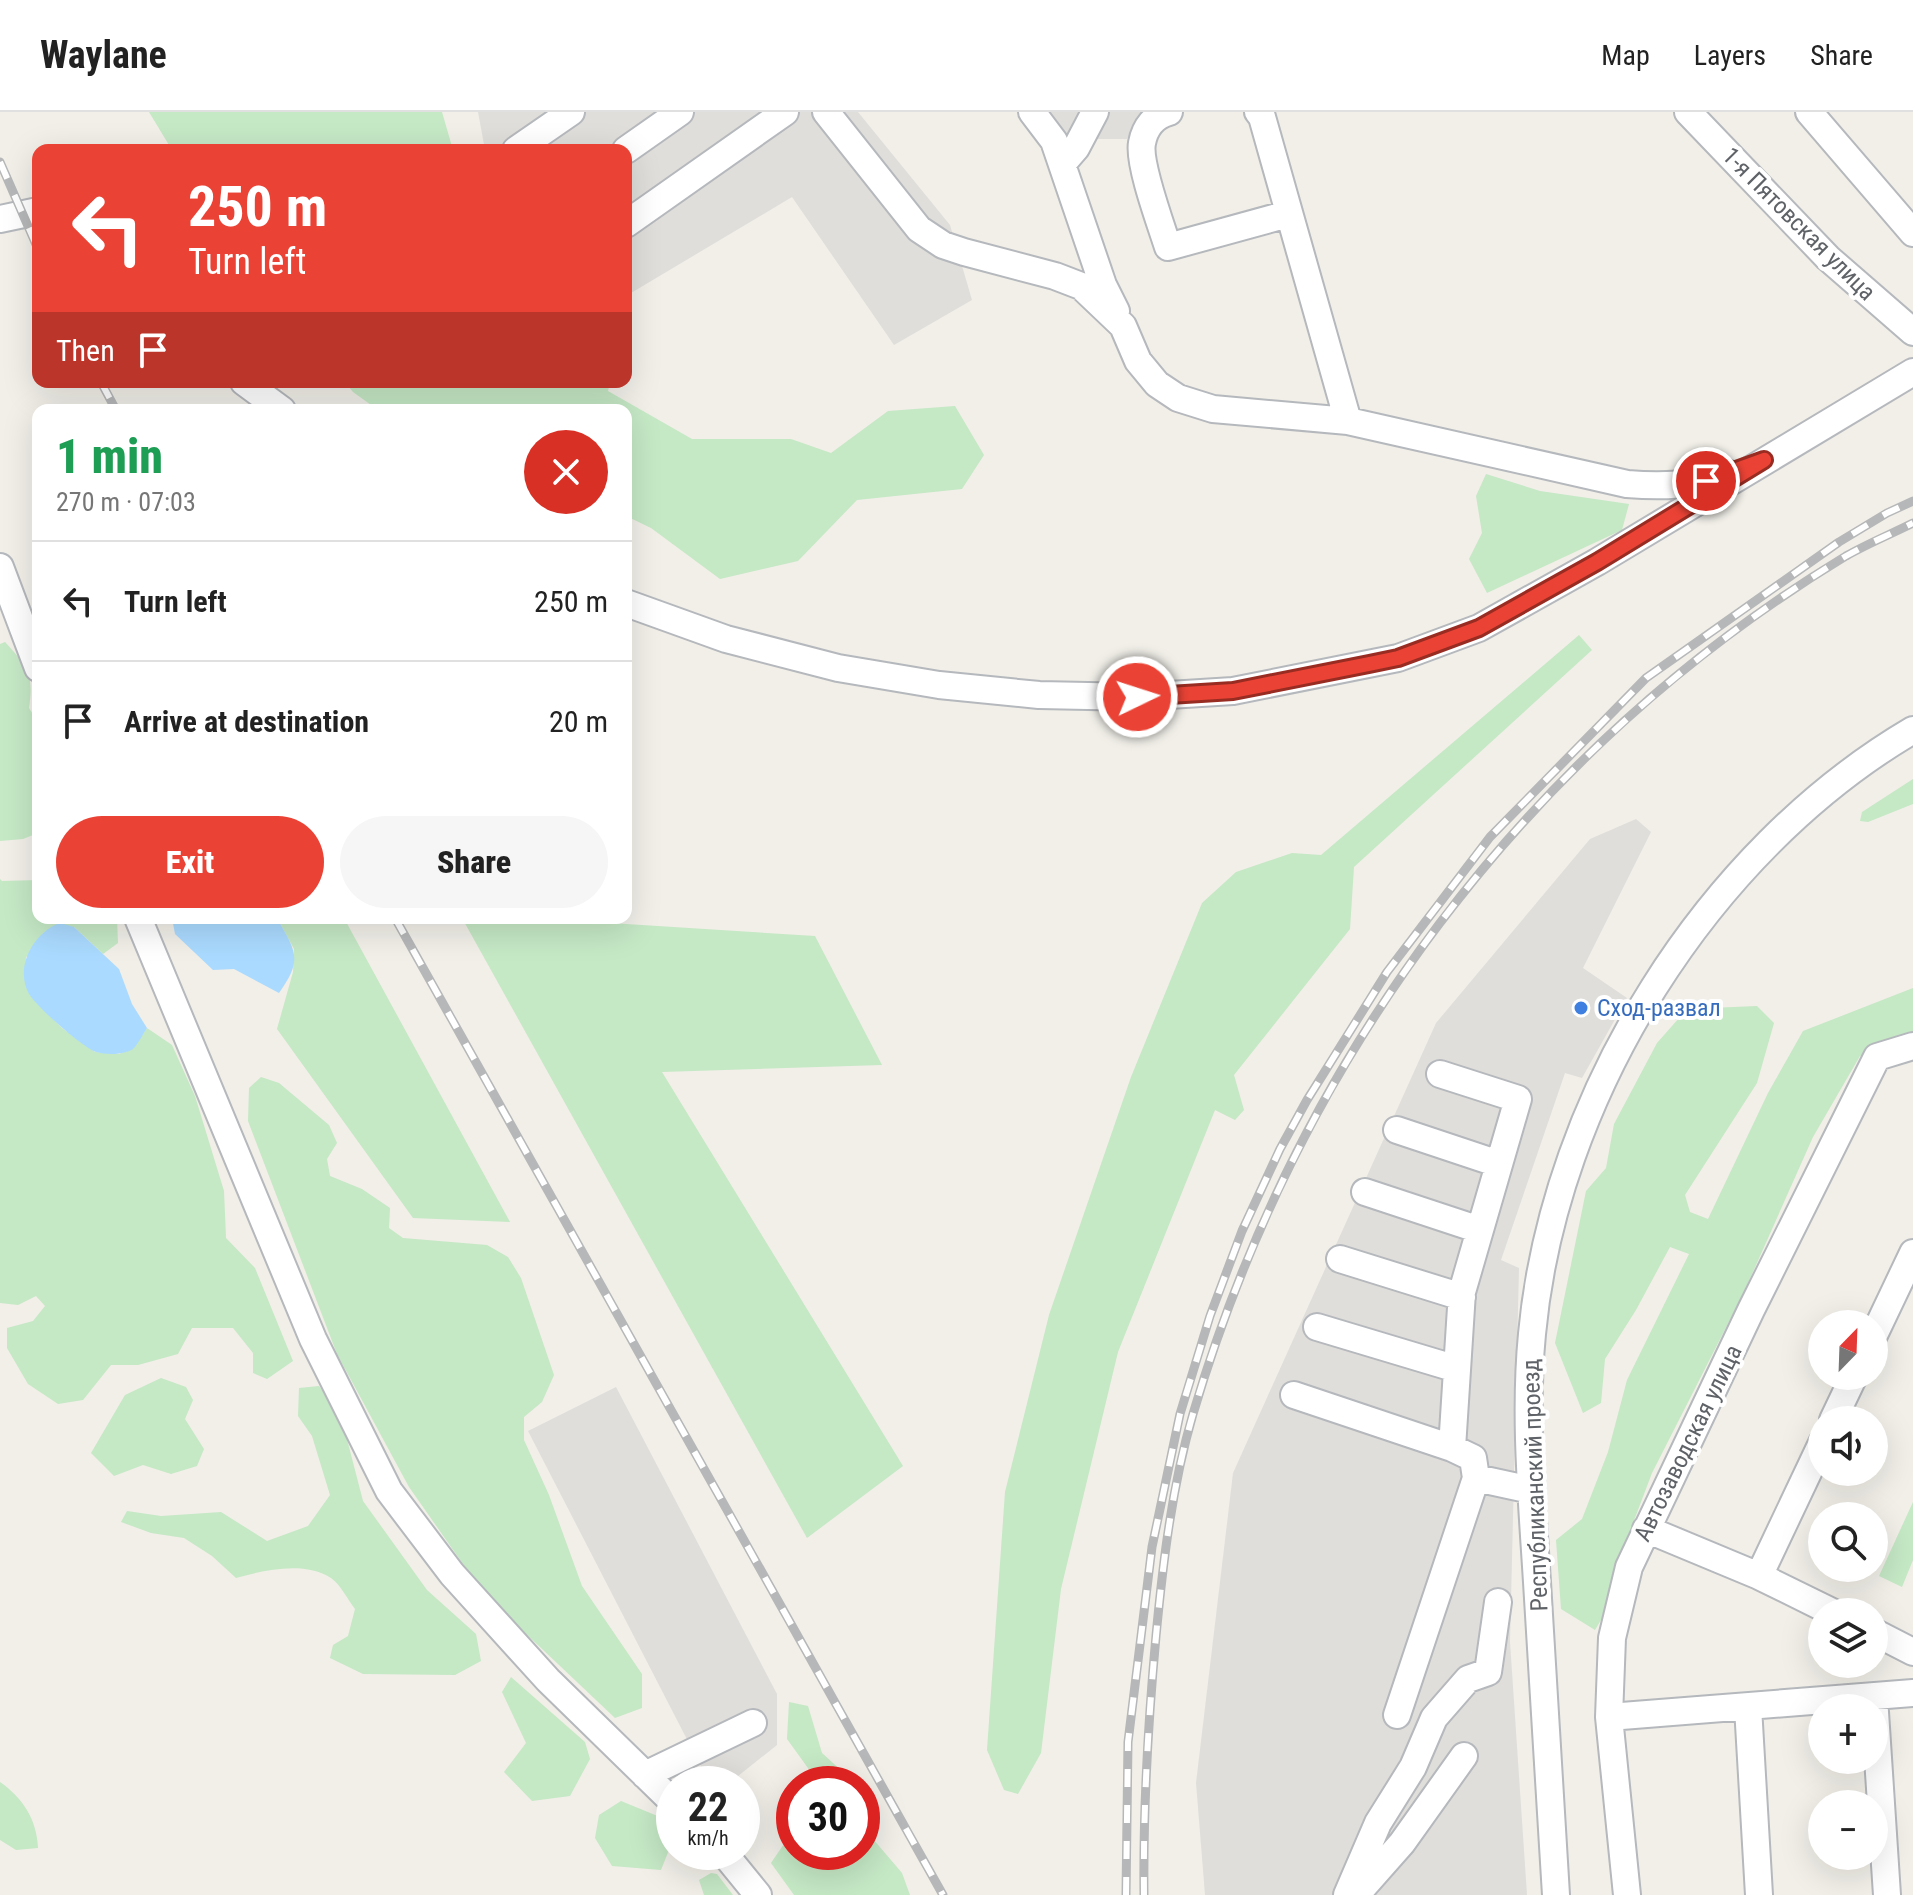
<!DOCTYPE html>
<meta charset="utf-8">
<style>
body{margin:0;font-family:"Roboto Condensed",sans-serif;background:#f6f6f6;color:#222;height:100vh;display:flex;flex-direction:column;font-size:30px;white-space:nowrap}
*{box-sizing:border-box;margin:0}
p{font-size:26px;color:#767676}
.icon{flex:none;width:44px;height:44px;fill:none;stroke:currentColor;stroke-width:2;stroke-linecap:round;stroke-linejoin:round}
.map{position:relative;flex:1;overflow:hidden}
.sheet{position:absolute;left:32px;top:292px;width:600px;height:520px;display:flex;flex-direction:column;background:#fff;border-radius:16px;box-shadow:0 8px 32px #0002}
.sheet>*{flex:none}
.guide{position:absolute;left:32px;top:32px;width:600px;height:244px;border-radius:16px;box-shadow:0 8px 32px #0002;background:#ea4335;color:#fff;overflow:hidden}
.needle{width:52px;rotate:23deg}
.controls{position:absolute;left:1808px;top:1198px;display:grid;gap:16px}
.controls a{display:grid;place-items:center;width:80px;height:80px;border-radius:50%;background:#fff;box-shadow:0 8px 32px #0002;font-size:40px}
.speed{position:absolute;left:656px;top:1654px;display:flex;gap:16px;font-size:40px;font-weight:700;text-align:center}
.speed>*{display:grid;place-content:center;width:104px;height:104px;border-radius:50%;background:#fff;box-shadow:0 8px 32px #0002;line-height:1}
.speed small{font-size:20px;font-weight:400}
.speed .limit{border:12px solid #d22;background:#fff;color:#111}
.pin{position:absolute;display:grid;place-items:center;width:68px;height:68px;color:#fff;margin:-34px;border:4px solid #fff;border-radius:50%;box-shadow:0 2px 8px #0007}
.me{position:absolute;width:88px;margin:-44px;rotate:86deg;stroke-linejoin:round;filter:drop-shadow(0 0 6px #0008)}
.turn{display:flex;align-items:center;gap:28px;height:168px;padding:0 24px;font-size:36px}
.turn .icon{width:104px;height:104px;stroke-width:2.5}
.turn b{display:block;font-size:56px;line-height:68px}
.then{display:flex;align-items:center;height:76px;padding:0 24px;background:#0003;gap:16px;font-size:30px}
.round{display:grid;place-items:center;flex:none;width:84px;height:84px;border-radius:42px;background:#f6f6f6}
.summary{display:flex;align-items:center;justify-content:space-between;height:136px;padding:0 24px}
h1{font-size:48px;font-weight:800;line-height:60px;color:#1e9e55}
.primary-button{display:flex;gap:16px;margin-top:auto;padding:16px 24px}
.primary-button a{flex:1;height:92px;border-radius:48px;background:#ea4335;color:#fff;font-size:32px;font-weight:800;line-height:92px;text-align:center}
.primary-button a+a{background:#f6f6f6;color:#222}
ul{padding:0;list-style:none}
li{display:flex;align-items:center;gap:24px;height:120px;padding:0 24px;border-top:2px solid #e0e0e0}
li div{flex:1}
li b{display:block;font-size:30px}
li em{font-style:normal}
header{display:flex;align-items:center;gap:48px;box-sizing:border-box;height:112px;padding:0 40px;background:#fff;border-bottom:2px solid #e0e0e0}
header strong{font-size:38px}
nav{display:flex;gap:44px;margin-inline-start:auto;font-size:28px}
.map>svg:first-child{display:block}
</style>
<header>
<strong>Waylane</strong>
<nav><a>Map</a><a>Layers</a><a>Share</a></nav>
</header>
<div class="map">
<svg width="1913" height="1783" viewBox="0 0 1913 1783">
<rect width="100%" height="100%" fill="#f1efe8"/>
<path fill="#e0deda" d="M478,0H858L950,113L972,188L894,233L792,85L626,184V38H485Z
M1045,0H1145L1127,27H1068Z
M1636,707L1651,720L1583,856L1627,886L1582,966L1565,961L1501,1148L1519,1156L1510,1530L1527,1783H1205L1196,1671L1233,1361L1436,911L1590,727Z
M616,1275L777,1582V1633L728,1672H710L528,1319Z"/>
<path fill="#c5e8c5" d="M149,0H442L453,38H172Z
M345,270H610L608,279L692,327H791L831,341L888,299L955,294L984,343L962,377L857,388L798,449L720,467L651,416L626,404V298H378L353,280Z
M1486,362L1540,379L1629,392L1622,418L1487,481L1469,447L1482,421L1476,384Z
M1579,523L1592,538L1354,755L1350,817L1234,963L1244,998L1235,1008L1215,998L1118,1240L1061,1477L1041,1641L1018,1682L1004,1678L987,1638L1005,1380L1049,1203L1131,965L1202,791L1236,760L1292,741L1321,743Z
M5,530C28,555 34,562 29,596L38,610V721L23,727L0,729V532Z
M1913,667V692L1868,710L1860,709L1862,700Z
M0,767L2,769L38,768V806H117L118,831L103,842L74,815L26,845L25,868L30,883L62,916L95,940L119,942L133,936L147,916L172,933L195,984L224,1079L226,1126L255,1156L293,1249L267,1267L253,1261V1241L233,1216H192L178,1242L138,1253H111L83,1288L58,1292L28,1272L7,1236V1216L33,1209L45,1194L36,1184L18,1193L0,1191Z
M277,806H344L510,1110L413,1106L277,917L293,860L294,837Z
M462,806H577L579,809L815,824L882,953L662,960L903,1354L807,1426Z
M1913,876V922L1860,944L1813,1025L1744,1180L1652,1361L1619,1448L1604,1503L1595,1518L1561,1497L1556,1428L1582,1407L1608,1340L1627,1268L1689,1142L1670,1135L1636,1198L1605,1247L1601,1291L1583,1301L1555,1231L1586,1079L1606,1056L1614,1012L1657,931L1687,897L1757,894L1774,911L1757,971L1685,1083L1690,1100L1708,1107L1768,981L1803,919Z
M261,965L279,971L329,1013L337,1031L327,1047L330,1064L362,1077L390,1096L389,1116L403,1126L487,1133L508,1145L521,1166L554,1263L542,1290L524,1305V1328L549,1383L582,1474L642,1562V1596L615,1606L484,1482L409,1375L337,1242L248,1009L249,976Z
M161,1266L186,1275L193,1288L185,1307L204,1337L197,1354L171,1362L143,1353L114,1364L91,1341L125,1283Z
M319,1274L341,1304L363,1389L427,1478L476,1522L481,1549L455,1563L363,1562L330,1546L333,1533L348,1524L355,1497C348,1488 340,1472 331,1466C305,1449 264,1458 236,1466L212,1444L184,1426L151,1421L121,1410L127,1399L161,1404L221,1400L267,1429L308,1414L330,1383L312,1324L298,1304L299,1276Z
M1913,1390V1448L1902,1475L1879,1464Z
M511,1565L585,1630L590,1647L570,1684L532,1689L504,1660L526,1631L502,1580Z
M789,1590L808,1594L822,1641L844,1661L846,1672H811L813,1663L787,1627Z
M0,1670C23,1686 37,1708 38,1736L16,1738L0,1728Z
M621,1689L660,1705L673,1728L661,1758L612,1754L595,1726L599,1703Z
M862,1714L902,1761L910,1783H794L771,1751L794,1717V1740H862Z
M711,1761L717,1762L733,1783H704L699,1768Z"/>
<path fill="#aadaff" d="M172,806H277C296,840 303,847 279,881L234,857L213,858L175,822Z
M60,811L74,815L119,857L132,892L147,916C143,922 138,932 133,937C124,943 106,943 96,940C82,935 37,895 29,882C14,855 34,820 60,811Z"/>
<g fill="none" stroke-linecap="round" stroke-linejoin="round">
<g stroke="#b5b8bc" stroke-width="30">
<path id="minor" d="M826,0L919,117L943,133L964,140L1055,164L1081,174L1123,214L1138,249L1157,272L1178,286L1213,297L1348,309L1627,372C1663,375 1691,374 1727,361
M1032,0L1054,29L1103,173L1116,199
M1169,0C1154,4 1145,15 1142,31C1138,51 1161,113 1168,135L1288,102
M1258,0L1262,5L1348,309
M1688,0L1828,146L1913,220
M1809,0L1913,121
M516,38L571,0
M626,38L680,0
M1063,51L1076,36L1095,0
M0,107L38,99
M626,112L785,0
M244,270L282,298
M0,455L38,556
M626,491L726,527L838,556L939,573L1039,583L1137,585L1233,579L1398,546L1479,516L1597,450L1913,260
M138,806L313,1227L389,1379L452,1462L548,1568L674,1691
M1440,962L1518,987L1462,1180L1452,1336L1473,1346L1476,1366
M1397,1018L1499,1052
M1365,1080L1480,1118
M1340,1147L1462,1185
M1317,1215L1457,1257
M1874,1223L1913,1141
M1294,1283L1452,1336
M1833,1308L1854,1264
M1646,1417L1759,1464L1832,1500
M1759,1464L1822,1331
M1874,1520L1913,1540
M1874,1585L1887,1783
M1748,1595L1759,1783
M1397,1603L1476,1366L1531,1378
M1609,1605L1913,1581
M645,1663L753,1611
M723,1740L758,1783
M1347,1783L1378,1711L1413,1655L1434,1606L1468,1567L1488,1560L1498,1490
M1356,1783L1402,1731L1464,1644
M1556,1783C1550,1679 1543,1574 1537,1470C1532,1388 1524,1304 1532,1222C1554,984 1707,739 1913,618
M1627,1783L1609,1605L1612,1526L1629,1455L1751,1198L1877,945L1913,934"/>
</g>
<use href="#minor" stroke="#fff" stroke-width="26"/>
<g stroke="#b6b7b8" stroke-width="9">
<path id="rail" d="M0,50L38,137
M101,270L116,298
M395,806L943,1783
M1126,1783L1128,1630L1152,1435L1180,1302L1210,1204L1242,1119L1280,1037L1307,988L1387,860L1490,725L1646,566L1839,430L1887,401L1913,389
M1144,1783C1143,1696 1148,1611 1156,1524C1163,1450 1172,1374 1193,1302C1298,946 1527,637 1846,444C1867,432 1891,422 1913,411"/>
</g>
<use href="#rail" stroke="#fff" stroke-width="6" stroke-dasharray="18" stroke-linecap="butt"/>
</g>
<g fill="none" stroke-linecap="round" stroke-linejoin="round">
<g stroke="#982c22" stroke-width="20">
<path id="route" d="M1137,585L1233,579L1369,552L1398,546L1479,516L1597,450L1764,348L1706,369"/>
</g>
<use href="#route" stroke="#ea4335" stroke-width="14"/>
</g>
<circle fill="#3f7fe0" stroke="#fff" stroke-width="3" cx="1581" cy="896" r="8"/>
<g text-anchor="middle" stroke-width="8" stroke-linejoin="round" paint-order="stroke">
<g font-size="24" fill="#5f6368" stroke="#fff">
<text transform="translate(1799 112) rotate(45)" y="8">1-я Пятовская улица</text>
<text transform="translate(1688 1331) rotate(-64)" y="8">Автозаводская улица</text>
<text transform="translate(1535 1373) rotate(-92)" y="8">Республиканский проезд</text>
</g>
<g font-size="24" fill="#366cbe" stroke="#fff" text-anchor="start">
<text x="1597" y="904">Сход-развал</text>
</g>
</g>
</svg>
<div class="controls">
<a><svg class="needle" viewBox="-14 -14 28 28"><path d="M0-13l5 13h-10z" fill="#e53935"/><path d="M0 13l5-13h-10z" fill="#767676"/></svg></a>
<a><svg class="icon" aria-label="sound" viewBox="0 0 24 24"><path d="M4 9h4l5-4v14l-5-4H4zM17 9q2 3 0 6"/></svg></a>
<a><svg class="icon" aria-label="search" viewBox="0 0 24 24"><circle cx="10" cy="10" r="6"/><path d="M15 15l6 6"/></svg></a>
<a><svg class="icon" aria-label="layers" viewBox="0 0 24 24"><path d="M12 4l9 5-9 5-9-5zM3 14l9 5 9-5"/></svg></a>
<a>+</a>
<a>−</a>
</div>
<div class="speed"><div>22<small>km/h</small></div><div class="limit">30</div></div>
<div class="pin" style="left:1706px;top:369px;background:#d93025"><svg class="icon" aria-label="arrive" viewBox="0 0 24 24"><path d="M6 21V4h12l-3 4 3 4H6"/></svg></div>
<svg class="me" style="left:1137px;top:585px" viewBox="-20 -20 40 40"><circle r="17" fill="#ea4335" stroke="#fff" stroke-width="3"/><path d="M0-11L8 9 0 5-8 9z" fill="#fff"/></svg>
<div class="guide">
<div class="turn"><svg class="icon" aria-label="left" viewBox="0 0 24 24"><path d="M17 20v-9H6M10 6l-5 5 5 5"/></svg><div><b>250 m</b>Turn left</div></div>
<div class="then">Then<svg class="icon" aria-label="arrive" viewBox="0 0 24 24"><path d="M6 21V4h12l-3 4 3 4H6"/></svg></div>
</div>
<section class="sheet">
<div class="summary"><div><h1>1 min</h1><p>270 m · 07:03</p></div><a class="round" style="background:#d93025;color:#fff"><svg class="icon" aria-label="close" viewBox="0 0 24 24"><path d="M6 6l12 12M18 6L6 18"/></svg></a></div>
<ul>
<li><svg class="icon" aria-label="left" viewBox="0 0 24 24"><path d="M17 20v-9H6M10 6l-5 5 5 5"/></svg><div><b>Turn left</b></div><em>250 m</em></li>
<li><svg class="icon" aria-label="arrive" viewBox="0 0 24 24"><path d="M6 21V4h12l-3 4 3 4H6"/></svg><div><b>Arrive at destination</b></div><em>20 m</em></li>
</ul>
<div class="primary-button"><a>Exit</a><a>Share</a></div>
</section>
</div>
